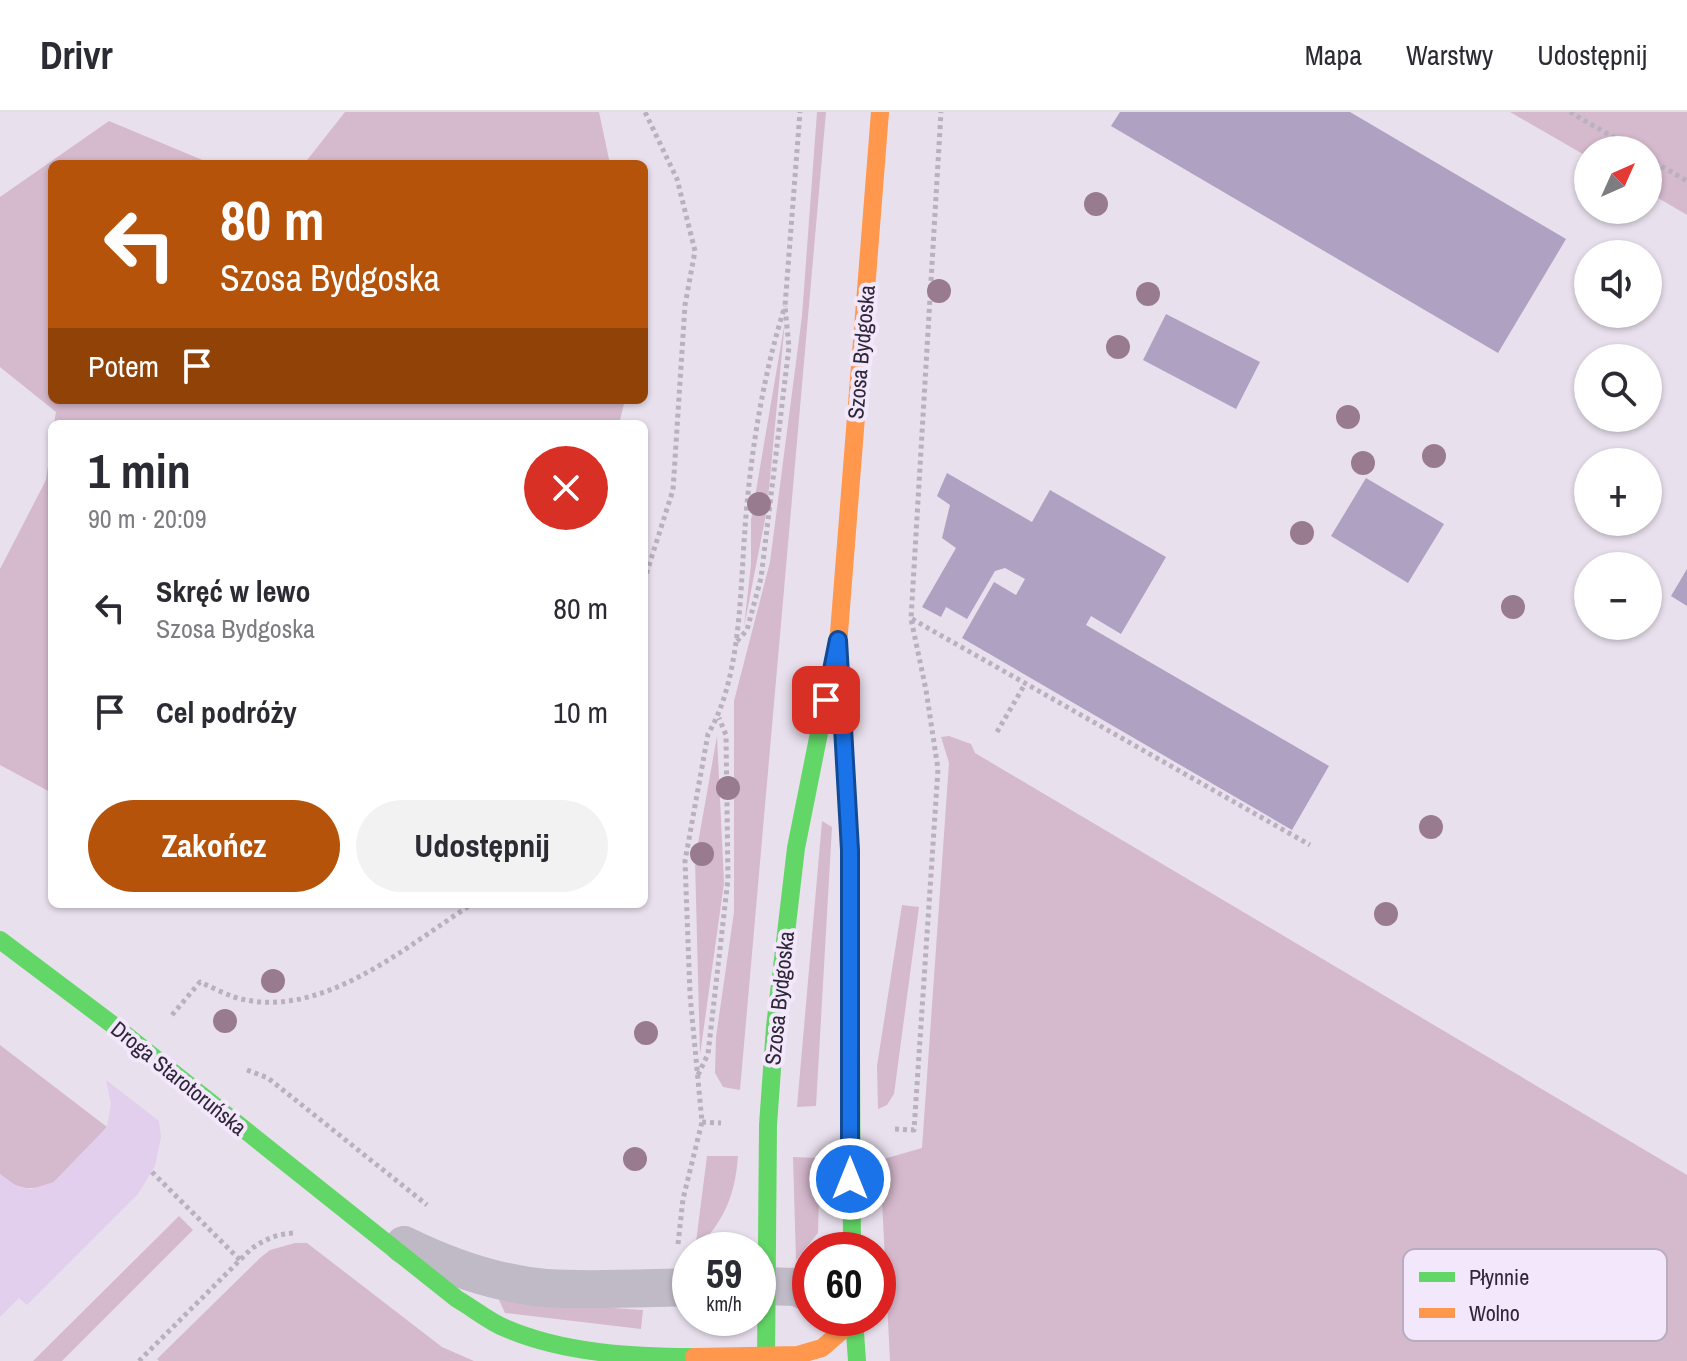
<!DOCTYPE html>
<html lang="pl">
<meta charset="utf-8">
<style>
body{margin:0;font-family:"Archivo Narrow",sans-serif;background:#f2f2f3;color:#2b2b33;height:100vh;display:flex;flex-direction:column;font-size:30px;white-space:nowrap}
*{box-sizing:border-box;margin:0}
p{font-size:26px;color:#7c7c81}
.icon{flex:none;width:44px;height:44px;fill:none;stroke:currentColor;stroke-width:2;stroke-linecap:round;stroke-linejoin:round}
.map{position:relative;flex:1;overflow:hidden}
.drawer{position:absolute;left:48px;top:308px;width:600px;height:488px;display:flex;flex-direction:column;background:#fff;border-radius:12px;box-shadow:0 2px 6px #0004}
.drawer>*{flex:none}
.guide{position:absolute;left:48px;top:48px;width:600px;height:244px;border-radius:12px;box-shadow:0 2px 6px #0004;background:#b45309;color:#fff;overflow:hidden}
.needle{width:52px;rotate:45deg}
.buttons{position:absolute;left:1574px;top:24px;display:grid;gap:16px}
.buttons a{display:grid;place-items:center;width:88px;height:88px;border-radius:50%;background:#fff;box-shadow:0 2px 6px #0004;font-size:40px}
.speed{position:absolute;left:672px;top:1120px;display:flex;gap:16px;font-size:40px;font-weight:700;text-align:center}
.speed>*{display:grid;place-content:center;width:104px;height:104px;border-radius:50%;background:#fff;box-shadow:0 2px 6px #0004;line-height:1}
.speed small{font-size:20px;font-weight:400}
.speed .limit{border:12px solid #d22;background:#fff;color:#111}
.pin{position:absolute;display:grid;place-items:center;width:68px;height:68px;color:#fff;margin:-34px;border-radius:16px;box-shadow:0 4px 12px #0006}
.me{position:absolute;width:88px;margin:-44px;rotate:0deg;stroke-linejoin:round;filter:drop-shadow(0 0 6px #0008)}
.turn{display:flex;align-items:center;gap:28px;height:168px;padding:0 40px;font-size:36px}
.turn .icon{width:104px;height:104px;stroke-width:2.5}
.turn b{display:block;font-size:56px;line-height:68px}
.then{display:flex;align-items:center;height:76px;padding:0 40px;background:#0003;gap:16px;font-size:30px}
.round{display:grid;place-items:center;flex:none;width:84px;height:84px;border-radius:42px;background:#f2f2f3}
.overview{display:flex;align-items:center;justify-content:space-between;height:136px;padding:0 40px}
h1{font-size:48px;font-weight:700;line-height:60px}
.action{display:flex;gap:16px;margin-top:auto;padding:16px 40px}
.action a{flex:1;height:92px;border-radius:48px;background:#b45309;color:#fff;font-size:32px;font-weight:700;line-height:92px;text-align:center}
.action a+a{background:#f2f2f3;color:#2b2b33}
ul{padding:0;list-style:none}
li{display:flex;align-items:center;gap:24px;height:104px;padding:0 40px}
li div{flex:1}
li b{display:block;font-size:30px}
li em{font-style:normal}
header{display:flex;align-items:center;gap:48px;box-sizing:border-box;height:112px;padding:0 40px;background:#fff;border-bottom:2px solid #e1e1e2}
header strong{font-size:38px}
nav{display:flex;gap:44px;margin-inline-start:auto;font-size:28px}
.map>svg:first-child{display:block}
</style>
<header>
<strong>Drivr</strong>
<nav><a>Mapa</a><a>Warstwy</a><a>Udostępnij</a></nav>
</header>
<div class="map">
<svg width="1687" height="1249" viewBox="0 0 1687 1249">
<rect width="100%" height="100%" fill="#e9e0ed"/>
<path fill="#d5b9cd" d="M345,0H599L610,52H304Z
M817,0H826L740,978L723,975L715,961L716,925L734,800V589L770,450L802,204Z
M1510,0H1687V103L1648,80V38H1588V45Z
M109,9L212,52H52V288H625L619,312H54L56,300L0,255V85Z
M785,209L767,397L744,515L751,452V408Z
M52,327V681L0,653V457L46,368Z
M717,624L724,771L700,943L695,748Z
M949,624L971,632L975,641L1687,1063V1249H890L880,1048L922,1036L949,651L941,625Z
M822,709L832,715L816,994L797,995Z
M902,793L919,795L894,982L887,993L878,997L877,954Z
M0,933L107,1015L54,1070C33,1080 16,1078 0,1062Z
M707,1044H738C735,1084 724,1110 695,1138Z
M793,1045L820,1046L818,1121L796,1148Z
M179,1104L193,1118L62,1249H33Z
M295,1131H307L442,1235L474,1249H159L157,1247L260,1146L270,1138Z
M499,1188L643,1198L641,1217L505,1201Z"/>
<path fill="#e2ceed" d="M106,968L159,1009L161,1025L155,1054L138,1082L27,1193L19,1186L0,1205V1062L18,1075L31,1077L54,1070L107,1015L111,992Z"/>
<path fill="#aea1c2" d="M1120,0H1350L1566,127L1498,241L1111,14Z
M1166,202L1260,250L1236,297L1143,248Z
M947,361L1032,410L1050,378L1166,445L1121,522L1091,504L1086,513L1329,654L1292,718L962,526L994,470L1016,483L1025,467L1005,456L995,459L967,507L946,495L941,505L922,495L956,436L942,426L950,393L937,384Z
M1366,366L1444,412L1408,471L1331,424Z
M1687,457V494L1671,484Z"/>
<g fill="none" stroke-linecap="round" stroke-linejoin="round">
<path stroke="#b9b1bf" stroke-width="5" stroke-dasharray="4 4" stroke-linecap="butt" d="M1570,0L1635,38
M1648,46L1687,69
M644,469L673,378L685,193L695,139L677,67L645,0
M912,507L1310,733
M737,529L747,518L761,466L789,235L785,194L800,0
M997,620L1025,572
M172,903L200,870C211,875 223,881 234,885C319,911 405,835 472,792
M247,958L268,966L427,1093
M698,963L708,942L728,767L726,623L719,606
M702,1010L721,1011
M895,1017L914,1018L938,657L926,578L911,507L941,0
M152,1060L240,1148
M678,1132L683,1087L702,1010L690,883L685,749L708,622C741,567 740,480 745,417C750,344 763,263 785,194
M139,1249L251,1137C265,1127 279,1121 297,1121"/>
<path stroke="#c0b9c6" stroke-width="38" d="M404,1133C447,1154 498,1172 546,1176C594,1179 643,1176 690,1175
M758,1174L796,1175L810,1181"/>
<path stroke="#63d668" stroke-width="18" d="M842,591L850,738L852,1138
M0,828L117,916L457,1187C473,1196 488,1209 505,1216C563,1241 632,1245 694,1245
M854,1206L857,1249
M766,1249L768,1013L775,915L796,736L839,521"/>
<path stroke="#ff974d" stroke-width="18" d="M839,521L880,0
M694,1245L798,1243L822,1236L854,1208L852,1206"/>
</g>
<g fill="#997b90">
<circle cx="1096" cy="92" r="12"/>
<circle cx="939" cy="179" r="12"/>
<circle cx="1148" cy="182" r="12"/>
<circle cx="1118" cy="235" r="12"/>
<circle cx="1348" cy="305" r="12"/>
<circle cx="1434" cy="344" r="12"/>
<circle cx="1363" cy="351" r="12"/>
<circle cx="759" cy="392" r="12"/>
<circle cx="1302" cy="421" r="12"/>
<circle cx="1513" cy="495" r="12"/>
<circle cx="728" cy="676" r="12"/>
<circle cx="1431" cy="715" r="12"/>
<circle cx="702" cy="742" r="12"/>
<circle cx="1386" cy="802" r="12"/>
<circle cx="273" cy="869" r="12"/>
<circle cx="225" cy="909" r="12"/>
<circle cx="646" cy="921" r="12"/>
<circle cx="635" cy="1047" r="12"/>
</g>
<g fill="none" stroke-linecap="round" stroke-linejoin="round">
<g stroke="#114b97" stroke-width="20">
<path id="route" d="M826,588L838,528L850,738V1067"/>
</g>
<use href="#route" stroke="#1a73e8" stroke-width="14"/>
</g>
<g text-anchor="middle" stroke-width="8" stroke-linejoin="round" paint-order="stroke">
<g font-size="22" fill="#2e2738" stroke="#f3e7fb">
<text transform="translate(861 240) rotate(-85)" y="8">Szosa Bydgoska</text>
<text transform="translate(779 886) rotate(-84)" y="8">Szosa Bydgoska</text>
<text transform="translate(179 966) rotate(39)" y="8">Droga Starotoruńska</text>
</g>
</g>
<rect x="1403" y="1137" width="264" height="92" rx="12" fill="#f3e7fb" stroke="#b8adc0" stroke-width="2"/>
<rect x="1419" y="1160" width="36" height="10" fill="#63d668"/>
<rect x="1419" y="1196" width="36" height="10" fill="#ff974d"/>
<g font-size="22" fill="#2e2738">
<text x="1469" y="1173">Płynnie</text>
<text x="1469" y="1209">Wolno</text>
</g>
</svg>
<div class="buttons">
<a><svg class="needle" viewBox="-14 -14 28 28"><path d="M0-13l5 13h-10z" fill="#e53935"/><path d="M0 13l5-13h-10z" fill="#7c7c81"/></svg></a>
<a><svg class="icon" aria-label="sound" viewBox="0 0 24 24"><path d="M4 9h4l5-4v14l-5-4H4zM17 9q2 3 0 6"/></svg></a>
<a><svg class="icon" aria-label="search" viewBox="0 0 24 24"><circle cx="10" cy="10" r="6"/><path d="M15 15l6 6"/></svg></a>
<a>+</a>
<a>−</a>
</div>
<div class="speed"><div>59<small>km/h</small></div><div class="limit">60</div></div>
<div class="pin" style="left:826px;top:588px;background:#d93025"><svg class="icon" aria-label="arrive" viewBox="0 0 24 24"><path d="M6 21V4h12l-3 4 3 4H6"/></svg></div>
<svg class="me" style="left:850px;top:1067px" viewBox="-20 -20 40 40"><circle r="17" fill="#1a73e8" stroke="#fff" stroke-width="3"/><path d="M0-11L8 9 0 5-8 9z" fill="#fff"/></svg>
<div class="guide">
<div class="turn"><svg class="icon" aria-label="left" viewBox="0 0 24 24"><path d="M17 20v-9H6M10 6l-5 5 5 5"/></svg><div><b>80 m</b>Szosa Bydgoska</div></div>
<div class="then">Potem<svg class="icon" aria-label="arrive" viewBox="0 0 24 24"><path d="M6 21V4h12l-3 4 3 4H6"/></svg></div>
</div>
<section class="drawer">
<div class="overview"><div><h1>1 min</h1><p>90 m · 20:09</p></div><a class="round" style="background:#d93025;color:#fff"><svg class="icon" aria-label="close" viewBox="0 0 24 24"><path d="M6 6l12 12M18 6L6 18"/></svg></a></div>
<ul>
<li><svg class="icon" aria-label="left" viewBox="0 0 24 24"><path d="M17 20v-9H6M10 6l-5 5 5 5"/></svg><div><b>Skręć w lewo</b><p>Szosa Bydgoska</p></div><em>80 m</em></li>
<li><svg class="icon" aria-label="arrive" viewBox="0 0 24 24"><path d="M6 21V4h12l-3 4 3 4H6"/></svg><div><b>Cel podróży</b></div><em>10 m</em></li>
</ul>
<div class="action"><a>Zakończ</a><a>Udostępnij</a></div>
</section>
</div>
